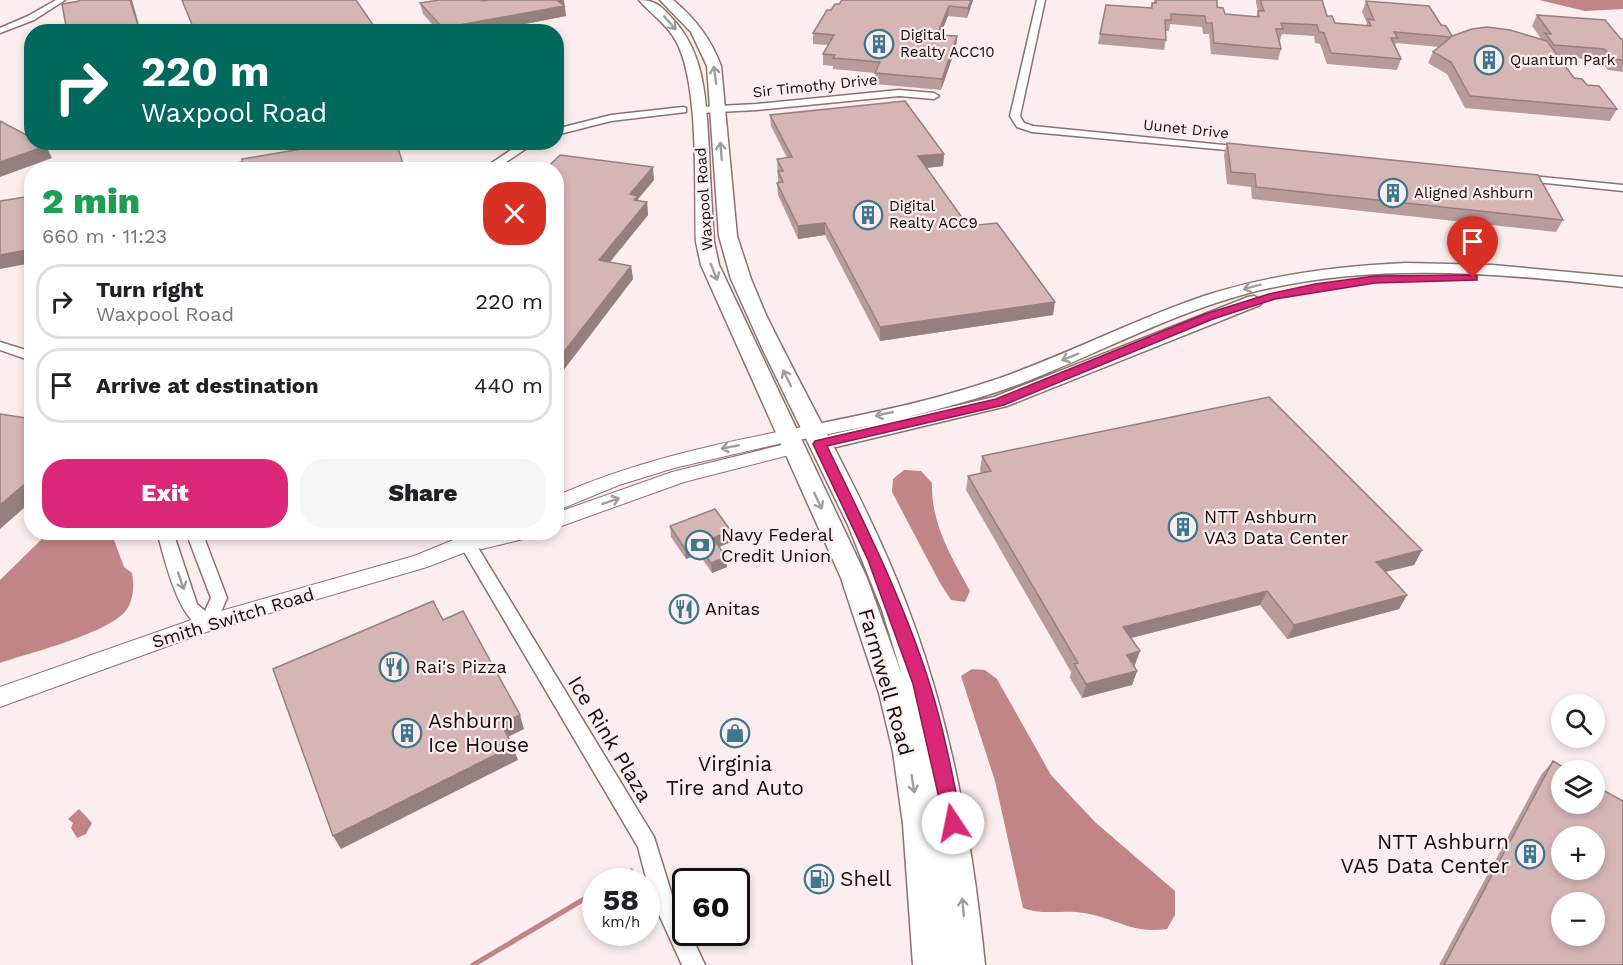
<!DOCTYPE html>
<meta charset="utf-8">
<style>
body{margin:0;font-family:"Work Sans",sans-serif;background:#f6f6f6;color:#202124;height:100vh;display:flex;flex-direction:column;font-size:22px;white-space:nowrap}
*{box-sizing:border-box;margin:0}
p{font-size:20px;color:#757577}
.icon{flex:none;width:33px;height:33px;fill:none;stroke:currentColor;stroke-width:2;stroke-linecap:round;stroke-linejoin:round}
.map{position:relative;flex:1;overflow:hidden}
.sheet{position:absolute;left:24px;top:162px;width:540px;height:378px;display:flex;flex-direction:column;background:#fff;border-radius:24px;box-shadow:0 3px 9px #0003}
.sheet>*{flex:none}
.hud{position:absolute;left:24px;top:24px;width:540px;height:126px;border-radius:24px;box-shadow:0 3px 9px #0003;background:#00695c;color:#fff;overflow:hidden}
.buttons{position:absolute;left:1551px;top:694px;display:grid;gap:12px}
.buttons a{display:grid;place-items:center;width:54px;height:54px;border-radius:50%;background:#fff;box-shadow:0 3px 9px #0003;font-size:30px}
.speed{position:absolute;left:582px;top:868px;display:flex;gap:12px;font-size:30px;font-weight:700;text-align:center}
.speed>*{display:grid;place-content:center;width:78px;height:78px;border-radius:50%;background:#fff;box-shadow:0 3px 9px #0003;line-height:1}
.speed small{font-size:15px;font-weight:400}
.speed .limit{border:3px solid #111;border-radius:9px;background:#fff;color:#111}
.pin{position:absolute;display:grid;place-items:center;width:51px;height:51px;color:#fff;margin:-62px -26px;border-radius:50% 50% 50% 0;rotate:-45deg;box-shadow:0 0 6px #0007}
.pin .icon{rotate:45deg}
.me{position:absolute;width:66px;margin:-33px;rotate:349deg;stroke-linejoin:round;filter:drop-shadow(0 0 4px #0008)}
.turn{display:flex;align-items:center;gap:21px;height:126px;padding:0 18px;font-size:27px}
.turn .icon{width:78px;height:78px;stroke-width:2.5}
.turn b{display:block;font-size:42px;line-height:51px}
.round{display:grid;place-items:center;flex:none;width:63px;height:63px;border-radius:24px;background:#f6f6f6}
.overview{display:flex;align-items:center;justify-content:space-between;height:102px;padding:0 18px}
h1{font-size:36px;font-weight:800;line-height:45px;color:#1e9e55}
.cta{display:flex;gap:12px;margin-top:auto;padding:12px 18px}
.cta a{flex:1;height:69px;border-radius:24px;background:#db2777;color:#fff;font-size:24px;font-weight:800;line-height:69px;text-align:center}
.cta a+a{background:#f6f6f6;color:#202124}
ul{padding:0;list-style:none}
li{display:flex;align-items:center;gap:18px;height:75px;margin:0 12px 9px;padding:0 6px;border:3px solid #e0e0e0;border-radius:24px}
li div{flex:1}
li b{display:block;font-size:22px}
li em{font-style:normal}
.map>svg:first-child{display:block}
</style>
<div class="map">
<svg width="1623" height="965" viewBox="0 0 1623 965">
<rect width="100%" height="100%" fill="#fceeee"/>
<path fill="#c28587" d="M1539,0H1623V9L1585,11Z
M904,470L921,471L932,483C931,524 951,556 970,591L965,602L951,600L940,583L892,492L893,479Z
M111,532L124,567L132,573C134,584 134,599 127,609C111,633 29,653 0,663V580L48,533Z
M972,669L985,670L997,679L1051,775L1095,822L1175,891V915L1167,929C1131,934 1116,918 1084,913C1063,909 1044,916 1023,908L995,781L961,676Z
M79,809L92,823L86,834L77,838L71,828L73,823L68,819Z"/>
<g fill="none" stroke-linecap="round" stroke-linejoin="round">
<path stroke="#c28587" stroke-width="5" d="M613,882L631,871
M473,965L596,892"/>
<g stroke="#8e7070" stroke-width="3">
<path id="minor" d="M56,0H65L34,20L0,33V28L28,16Z
M1037,0H1045L1020,116L1024,123L1033,126L1244,147L1249,150L1248,152L1032,132L1017,127L1010,116Z
M899,90L934,93L939,96L934,99L899,96L757,110L699,113L694,110L699,107L757,104Z
M683,107L686,108V112L611,121L556,135V129L611,115Z
M523,142H536L494,170H481Z
M1521,175L1623,185V191L1517,180L1516,178Z
M0,342L32,352V361L0,350Z
M157,532H173L197,604L205,611L211,598L186,532H202L227,598L214,628C181,638 164,555 157,532Z
M468,539L474,541L654,837L672,895L686,923V933H690L705,965H682L651,897L638,847L460,545L462,541Z"/>
</g>
<g stroke="#8e7070" stroke-width="2">
<path id="tertiary" d="M788,430L795,432L797,436L795,440L674,468L619,485L556,511V496C631,463 709,445 788,430Z
M794,442L801,444L803,448L801,452L684,482L556,528V513L672,472Z
M473,532H534L531,537L482,549L476,548L427,567L212,630L0,707V687L200,617L414,556Z"/>
</g>
<g stroke="#8e7070" stroke-width="3">
<path id="secondary" d="M1406,263L1492,265L1623,277V287C1499,273 1372,261 1249,293C1173,313 1103,351 1030,380C990,396 947,407 904,418L994,397L1248,297L1254,296L1263,301L1260,305L1007,406L836,447L829,445L826,440L829,435L873,425L788,442L781,441L778,436L781,431L788,430C855,416 923,404 988,382C1061,358 1130,321 1204,296C1269,275 1337,266 1406,263Z"/>
</g>
<g stroke="#8e7070" stroke-width="3">
<path id="primary" d="M639,0C654,0 660,5 670,16C706,52 706,102 709,150C710,180 712,211 714,242L719,265L867,578L902,675L882,610L848,525L763,350L731,279L719,236L707,66L691,32L660,0H673C695,18 711,39 721,66L737,236L751,279L766,315C806,397 852,476 888,559C945,689 971,825 985,965H949L937,839L949,965H913L903,824L893,752L879,693L841,578L701,265L696,242C694,189 700,85 676,41C667,24 651,14 639,0Z"/>
</g>
<use href="#minor" fill="#fff" fill-rule="evenodd"/>
<use href="#tertiary" fill="#fff" fill-rule="evenodd"/>
<use href="#secondary" fill="#fff" fill-rule="evenodd"/>
<use href="#primary" fill="#fff" fill-rule="evenodd"/>
</g>
<path fill="#b89c9c" d="M973,0L967,18L948,16L940,35L957,36L956,47L941,90L875,84V73L833,69V66L823,65V54L828,45L813,44V33L831,10L839,4Z
M1154,0H1217V7L1225,14L1256,17L1258,11L1256,3V0H1260L1327,16L1335,23L1366,26L1367,23L1362,12L1366,1L1441,25L1452,36L1542,40L1532,26L1537,15L1623,39V72L1608,70L1599,60L1558,57L1574,78L1587,85L1617,109L1610,121L1465,108L1447,74L1428,63L1433,52L1439,47L1396,43L1395,46L1401,59L1397,70L1327,64L1320,44L1315,43L1314,36L1282,34L1280,40L1281,49L1278,60L1211,54L1209,34H1203L1202,27L1170,24L1169,31H1166V40L1164,50L1098,44L1106,5L1151,8L1152,3H1154Z
M482,1L566,10L565,11L566,16L483,32H439L423,14L420,3Z
M770,115L944,154L943,166L926,168L968,226L1053,315L880,341L825,235L798,239L778,195L777,183H778L777,159L787,158L771,126Z
M169,142H190L179,145Z
M1227,143L1563,220L1556,232L1252,199L1251,187L1227,184L1224,155Z
M556,170L654,180L638,199L639,201L647,202L648,215L610,262L631,266L633,279L559,376H556Z
M982,456L1422,550L1414,565L1385,572L1407,595L1399,609L1287,639L1260,605L1131,638L1135,665L1134,666L1137,671L1132,685L1082,698L1070,678L1071,672L966,490L968,476L981,473L980,470Z
M670,526L731,542L719,547L726,557L727,567L712,573L699,554L686,559L671,537Z
M1553,761L1623,965H1439L1541,775Z"/>
<path fill="#967f7f" d="M130,0H132L141,32H140Z
M564,0L566,16L483,32H444L443,28Z
M971,0H973L967,18L968,8Z
M949,6L948,16L936,45L937,35Z
M957,36L956,47L941,90L942,79Z
M178,142H190L179,145Z
M46,146L52,158L0,177V162Z
M944,154L943,166L918,169V156Z
M653,167L654,180L638,199L639,208L630,194Z
M647,202L648,215L601,273L599,260Z
M825,223V235L798,239V226Z
M32,249V263L0,269V255Z
M631,266L633,279L559,376L556,362Z
M1055,302L1053,315L880,341V327Z
M32,478V501L0,529V505Z
M731,531V542L714,549L713,538Z
M698,544L699,554L686,559L685,549Z
M1422,550L1414,565L1368,576L1376,562Z
M726,557L727,567L712,573L711,563Z
M1267,591L1260,605L1119,641L1123,627Z
M1407,595L1399,609L1287,639L1294,625Z
M1140,651L1135,665L1122,669L1127,655Z
M1137,671L1132,685L1082,698L1086,684Z
M520,715L524,729L506,738L501,724Z
M513,746L518,760L341,849L333,836Z"/>
<path fill="#d6b5b5" stroke="#967f7f" stroke-width="1.5" fill-rule="evenodd" d="M79,0H130L140,32H43V29L66,26L62,4L79,1Z
M182,0H356L378,32H195Z
M439,0H481L482,1L489,0H564L558,1L564,6L443,28L420,3Z
M842,0H971L968,8L949,6L937,35L957,36L942,79L875,73L880,62L833,58L835,55L823,54L834,35L813,33L827,10H831L835,4H839Z
M1156,0H1217V7L1223,8L1225,14L1259,17L1258,11H1264L1260,0H1322L1327,16H1332L1335,23L1371,26L1368,19L1374,20L1366,1L1429,6L1441,25L1446,26L1452,36L1472,29L1487,27L1510,30L1547,41L1574,78L1582,79L1587,85L1599,86L1617,109L1470,96L1451,62L1433,52L1451,37L1394,32L1398,38H1391L1401,59L1331,53L1324,33L1319,32L1317,25L1281,23L1283,29H1276L1281,49L1214,43L1212,23H1206L1205,16L1171,14V20H1165L1166,40L1100,34L1106,5L1152,8V3H1156Z
M1537,15L1605,20L1621,39H1623V60L1614,59L1604,49L1554,45L1545,33L1551,34Z
M905,101L944,154L918,156L968,226L997,223L1055,302L880,327L825,223L798,226L777,183L783,182L778,171H783L777,159L792,157L770,115Z
M0,121L32,138V142H40L46,146L0,162Z
M343,142H396L405,170H195L242,162V159Z
M1227,143L1538,175L1563,220L1256,187L1255,174L1231,172Z
M560,155L653,167L630,194L638,196L634,200L647,202L599,260L631,266L556,362V170H545Z
M32,196V249L0,255V201Z
M1269,397L1422,550L1376,562L1407,595L1294,625L1267,591L1123,627L1140,651L1127,655L1137,671L1086,684L1074,664L1078,663L968,476L991,471L982,456Z
M0,414L32,419V478L0,505Z
M715,509L731,531L713,538L726,557L711,563L698,544L685,549L670,526Z
M433,601L443,620L463,611L520,715L501,724L513,746L333,836L273,669Z
M1553,761L1570,771H1562V804H1594V785L1623,801V965H1444ZM1562,837H1594V870H1562ZM1562,903H1594V936H1562Z"/>
<defs><path id="oneway-shaft" d="M-6 0H5M1.5-3L5.5 0L1.5 3" fill="none" stroke-width="1.6" stroke-linecap="round" stroke-linejoin="round" transform="scale(1.5)"/></defs>
<g stroke="#a19d9d">
<use href="#oneway-shaft" transform="translate(670 23) rotate(48)"/>
<use href="#oneway-shaft" transform="translate(715 75) rotate(-98)"/>
<use href="#oneway-shaft" transform="translate(721 151) rotate(-95)"/>
<use href="#oneway-shaft" transform="translate(714 272) rotate(68)"/>
<use href="#oneway-shaft" transform="translate(1252 287) rotate(165)"/>
<use href="#oneway-shaft" transform="translate(1070 357) rotate(158)"/>
<use href="#oneway-shaft" transform="translate(787 378) rotate(-116)"/>
<use href="#oneway-shaft" transform="translate(884 414) rotate(167)"/>
<use href="#oneway-shaft" transform="translate(730 447) rotate(169)"/>
<use href="#oneway-shaft" transform="translate(611 501) rotate(-19)"/>
<use href="#oneway-shaft" transform="translate(818 501) rotate(65)"/>
<use href="#oneway-shaft" transform="translate(181 581) rotate(71)"/>
<use href="#oneway-shaft" transform="translate(913 784) rotate(81)"/>
<use href="#oneway-shaft" transform="translate(963 907) rotate(-95)"/>
</g>
<path fill="#db2777" stroke="#8e194d" stroke-width="1.5" d="M1473,275L1477,276V280L1375,283L1275,299L1213,319L1004,405L827,446C865,524 904,602 930,685C944,730 953,777 962,823L959,829L953,832L946,829L913,684L868,560L813,444L815,441L996,399L1205,314L1269,294L1315,284L1375,276Z"/>
<defs>
<g id="building-ring" transform="scale(1.5)"><circle r="9.5" fill="#fceeee" stroke="#3c778f" stroke-width="1.5"/><path d="M-4-6H4V6H1V3H-1V6H-4ZM-2.5-4.3h1.7v1.8h-1.7ZM.8-4.3h1.7v1.8H.8ZM-2.5-1h1.7V.8h-1.7ZM.8-1h1.7V.8H.8Z" fill="#3c778f"/></g>
<g id="bank-ring" transform="scale(1.5)"><circle r="9.5" fill="#fceeee" stroke="#3c778f" stroke-width="1.5"/><path d="M-6-4H6V4H-6ZM0-2.3a2.3 2.3 0 1 0 0 4.6a2.3 2.3 0 1 0 0-4.6Z" fill="#3c778f"/></g>
<g id="restaurant-ring" transform="scale(1.5)"><circle r="9.5" fill="#fceeee" stroke="#3c778f" stroke-width="1.5"/><path d="M-5-6h1v4h1v-4h1v4h1v-4h1v5L-1.5 .5V6h-2V.5L-5-1ZM5-6V6H3V1.5H1.5Q1.5-4 5-6Z" fill="#3c778f"/></g>
<g id="shop-ring" transform="scale(1.5)"><circle r="9.5" fill="#fceeee" stroke="#3c778f" stroke-width="1.5"/><path d="M-5-2.5h2.3a2.7 3.5 0 0 1 5.4 0H5L5.5 6h-11ZM-1.5-2.5h3a1.5 2.3 0 0 0-3 0Z" fill="#3c778f"/></g>
<g id="fuel-ring" transform="scale(1.5)"><circle r="9.5" fill="#fceeee" stroke="#3c778f" stroke-width="1.5"/><path d="M-5.5-6h7V0h2V4h1.3V-2.5L3-4.5l.8-.8L6-3V5H2.5V1h-1V6h-7ZM-4.2-4.7v3.2H.2V-4.7Z" fill="#3c778f"/></g>
</defs>
<g fill-rule="evenodd">
<use href="#building-ring" x="879" y="44"/>
<use href="#building-ring" x="1489" y="60"/>
<use href="#building-ring" x="1393" y="193"/>
<use href="#building-ring" x="868" y="215"/>
<use href="#building-ring" x="1183" y="527"/>
<use href="#bank-ring" x="700" y="545"/>
<use href="#restaurant-ring" x="684" y="609"/>
<use href="#restaurant-ring" x="394" y="667"/>
<use href="#building-ring" x="407" y="733"/>
<use href="#shop-ring" x="735" y="733"/>
<use href="#building-ring" x="1530" y="854"/>
<use href="#fuel-ring" x="819" y="879"/>
</g>
<g text-anchor="middle" stroke-width="4.5" stroke-linejoin="round" paint-order="stroke">
<g font-size="15" fill="#130909" stroke="#fceeee" text-anchor="start">
<text x="900" y="40">Digital<tspan x="900" dy="17">Realty ACC10</tspan></text>
<text x="1510" y="65">Quantum Park</text>
<text x="1414" y="198">Aligned Ashburn</text>
<text x="889" y="211">Digital<tspan x="889" dy="17">Realty ACC9</tspan></text>
</g>
<g font-size="15" fill="#130909" stroke="#fceeee">
<text transform="translate(815 86) rotate(-6)" y="5">Sir Timothy Drive</text>
<text transform="translate(1186 129) rotate(6)" y="5">Uunet Drive</text>
<text transform="translate(704 199) rotate(-94)" y="5">Waxpool Road</text>
</g>
<g font-size="18" fill="#130909" stroke="#fceeee" text-anchor="start">
<text x="1204" y="523">NTT Ashburn<tspan x="1204" dy="21">VA3 Data Center</tspan></text>
<text x="721" y="541">Navy Federal<tspan x="721" dy="21">Credit Union</tspan></text>
<text x="705" y="615">Anitas</text>
<text x="415" y="673">Rai's Pizza</text>
</g>
<g font-size="18" fill="#130909" stroke="#fceeee">
<text transform="translate(233 618) rotate(-17)" y="6">Smith Switch Road</text>
</g>
<g font-size="21" fill="#130909" stroke="#fceeee">
<text transform="translate(886 682) rotate(74)" y="7">Farmwell Road</text>
<text transform="translate(610 739) rotate(59)" y="7">Ice Rink Plaza</text>
</g>
<g font-size="21" fill="#130909" stroke="#fceeee" text-anchor="start">
<text x="428" y="728">Ashburn<tspan x="428" dy="24">Ice House</tspan></text>
<text x="735" y="771" text-anchor="middle">Virginia<tspan x="735" dy="24">Tire and Auto</tspan></text>
<text x="1509" y="849" text-anchor="end">NTT Ashburn<tspan x="1509" dy="24">VA5 Data Center</tspan></text>
<text x="840" y="886">Shell</text>
</g>
</g>
</svg>
<div class="buttons">
<a><svg class="icon" aria-label="search" viewBox="0 0 24 24"><circle cx="10" cy="10" r="6"/><path d="M15 15l6 6"/></svg></a>
<a><svg class="icon" aria-label="layers" viewBox="0 0 24 24"><path d="M12 4l9 5-9 5-9-5zM3 14l9 5 9-5"/></svg></a>
<a>+</a>
<a>−</a>
</div>
<div class="speed"><div>58<small>km/h</small></div><div class="limit">60</div></div>
<div class="pin" style="left:1473px;top:278px;background:#d93025"><svg class="icon" aria-label="arrive" viewBox="0 0 24 24"><path d="M6 21V4h12l-3 4 3 4H6"/></svg></div>
<svg class="me" style="left:953px;top:823px" viewBox="-20 -20 40 40"><circle r="19" fill="#fff"/><path d="M0-13L10 11 0 6-10 11z" fill="#db2777"/></svg>
<div class="hud">
<div class="turn"><svg class="icon" aria-label="right" viewBox="0 0 24 24"><path d="M7 20v-9h11M14 6l5 5-5 5"/></svg><div><b>220 m</b>Waxpool Road</div></div>
</div>
<section class="sheet">
<div class="overview"><div><h1>2 min</h1><p>660 m · 11:23</p></div><a class="round" style="background:#d93025;color:#fff"><svg class="icon" aria-label="close" viewBox="0 0 24 24"><path d="M6 6l12 12M18 6L6 18"/></svg></a></div>
<ul>
<li><svg class="icon" aria-label="right" viewBox="0 0 24 24"><path d="M7 20v-9h11M14 6l5 5-5 5"/></svg><div><b>Turn right</b><p>Waxpool Road</p></div><em>220 m</em></li>
<li><svg class="icon" aria-label="arrive" viewBox="0 0 24 24"><path d="M6 21V4h12l-3 4 3 4H6"/></svg><div><b>Arrive at destination</b></div><em>440 m</em></li>
</ul>
<div class="cta"><a>Exit</a><a>Share</a></div>
</section>
</div>
